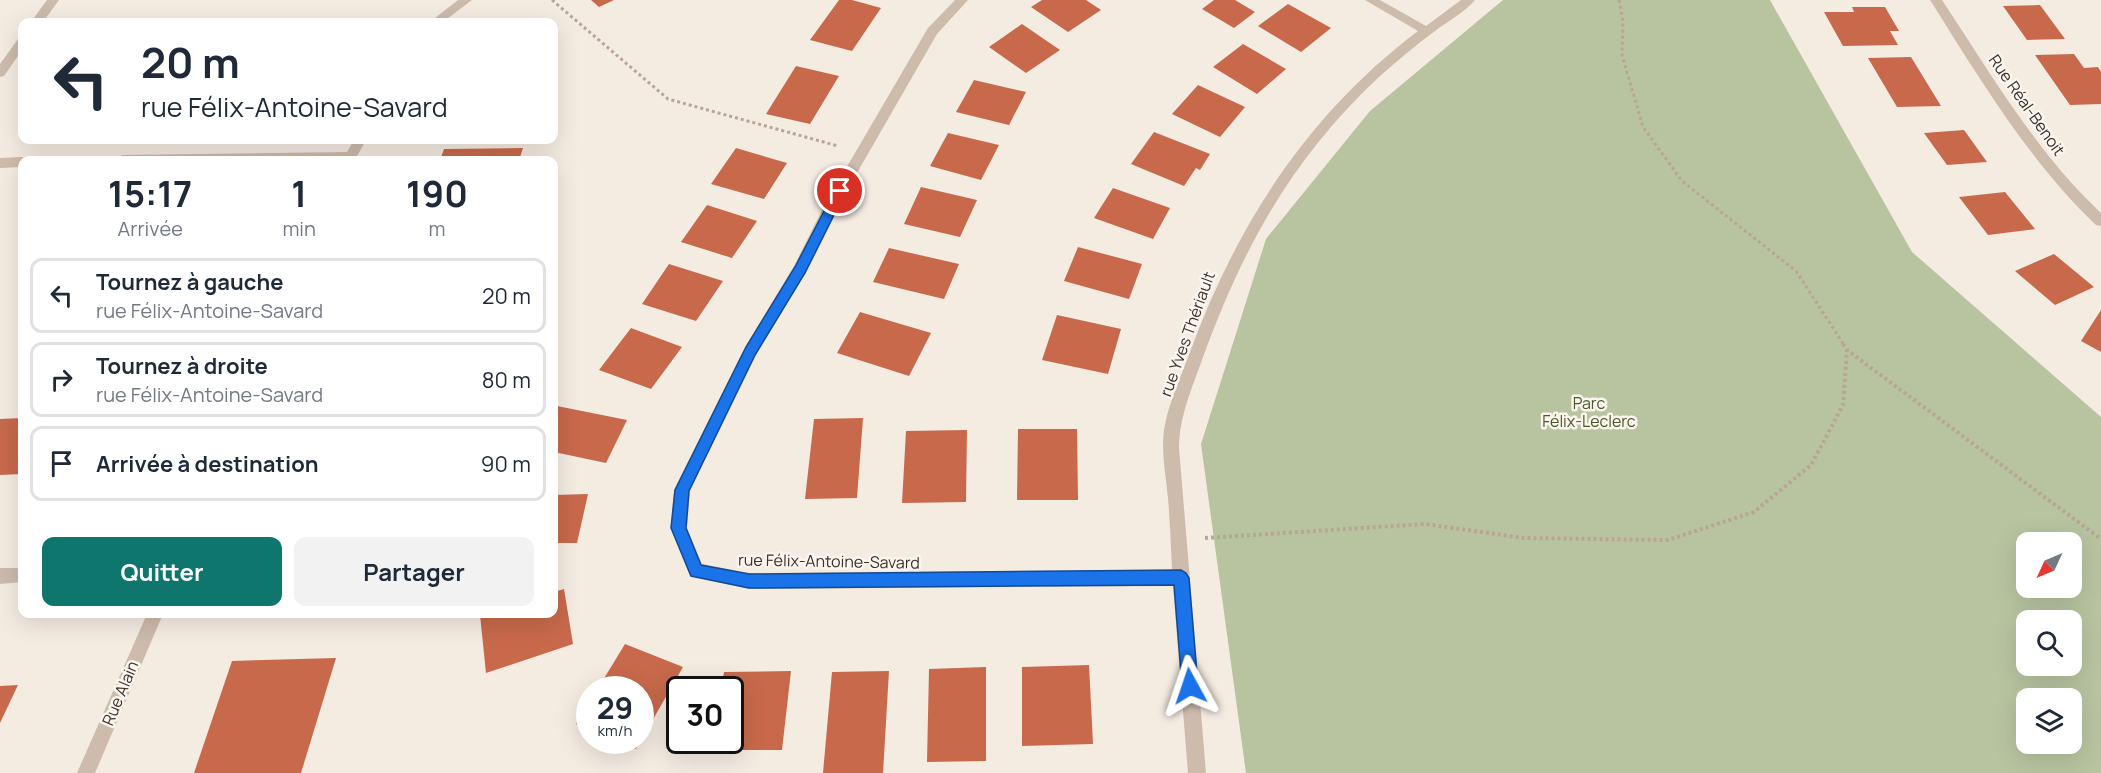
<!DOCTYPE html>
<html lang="fr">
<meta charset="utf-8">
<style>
body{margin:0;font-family:Manrope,sans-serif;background:#f2f2f3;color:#1f2937;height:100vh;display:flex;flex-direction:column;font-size:22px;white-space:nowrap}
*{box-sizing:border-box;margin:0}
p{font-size:20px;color:#747a83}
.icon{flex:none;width:33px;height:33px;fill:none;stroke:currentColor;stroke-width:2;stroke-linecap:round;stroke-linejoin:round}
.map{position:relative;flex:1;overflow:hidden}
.side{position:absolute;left:18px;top:156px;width:540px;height:462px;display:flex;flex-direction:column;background:#fff;border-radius:12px;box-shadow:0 6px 24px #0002}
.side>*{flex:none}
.banner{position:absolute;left:18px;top:18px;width:540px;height:126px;border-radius:12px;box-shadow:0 6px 24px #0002;background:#fff;color:#1f2937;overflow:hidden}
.needle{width:39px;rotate:226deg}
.buttons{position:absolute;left:2016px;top:532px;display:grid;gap:12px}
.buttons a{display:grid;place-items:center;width:66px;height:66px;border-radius:12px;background:#fff;box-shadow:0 6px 24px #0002;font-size:30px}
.speed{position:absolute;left:576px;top:676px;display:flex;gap:12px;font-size:30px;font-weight:700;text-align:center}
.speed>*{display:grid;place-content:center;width:78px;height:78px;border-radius:50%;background:#fff;box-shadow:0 6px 24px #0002;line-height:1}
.speed small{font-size:15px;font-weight:400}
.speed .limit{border:3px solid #111;border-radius:9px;background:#fff;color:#111}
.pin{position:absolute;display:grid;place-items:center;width:51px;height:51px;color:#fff;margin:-26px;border:3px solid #fff;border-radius:50%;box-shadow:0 2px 6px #0007}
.me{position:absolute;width:66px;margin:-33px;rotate:355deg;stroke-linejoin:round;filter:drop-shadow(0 0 4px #0008)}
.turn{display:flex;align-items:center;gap:21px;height:126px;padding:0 24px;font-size:27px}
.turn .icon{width:78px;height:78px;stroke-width:2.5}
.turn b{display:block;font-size:42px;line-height:51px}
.eta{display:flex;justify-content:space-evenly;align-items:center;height:102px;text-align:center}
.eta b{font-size:36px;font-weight:700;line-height:42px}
.cta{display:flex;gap:12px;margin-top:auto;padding:12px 24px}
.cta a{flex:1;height:69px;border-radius:12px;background:#0f766e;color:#fff;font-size:24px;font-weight:700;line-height:69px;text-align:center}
.cta a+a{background:#f2f2f3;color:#1f2937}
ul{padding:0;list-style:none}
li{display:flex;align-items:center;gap:18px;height:75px;margin:0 12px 9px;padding:0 12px;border:3px solid #e0e1e3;border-radius:12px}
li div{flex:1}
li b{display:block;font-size:22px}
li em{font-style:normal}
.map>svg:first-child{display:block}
</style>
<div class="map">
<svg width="2101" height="773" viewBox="0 0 2101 773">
<rect width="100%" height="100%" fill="#f4ebe1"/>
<path fill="#b8c4a0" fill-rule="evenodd" d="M1503,0H1770L1912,252L2101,417V773H1246L1201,444L1266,239L1370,111ZM2026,543H2072V588H2026ZM2026,621H2072V666H2026ZM2026,699H2072V744H2026Z"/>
<path fill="#c8694b" d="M591,0H614L599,7Z
M839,0H852L881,8L852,51L810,40Z
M1042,0H1086L1101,10L1068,32L1031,7Z
M1214,0H1235L1255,12L1234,28L1202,9Z
M1288,4L1331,28L1301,52L1258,26Z
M2040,5L2065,39L2027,40L2003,6Z
M1852,7H1885L1899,31H1890L1898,45L1843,46L1824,12H1854Z
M1022,24L1060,50L1026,73L989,47Z
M1243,44L1286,69L1257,94L1213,67Z
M2074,54L2084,68L2098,67L2101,72V104L2070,105L2035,55Z
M1911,57L1941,106L1897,107L1868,58Z
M796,66L839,76L810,124L766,114Z
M974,80L1026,92L1009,125L956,112Z
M1198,85L1245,107L1220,137L1172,114Z
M1964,130L1987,162L1947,165L1924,133Z
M1154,132L1210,154L1200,170L1196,168L1184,186L1131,164Z
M948,133L999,145L981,180L930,166Z
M523,148L519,160H440L444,149Z
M736,148L787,163L764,199L711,184Z
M921,187L977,200L960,237L904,224Z
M1113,188L1170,208L1153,239L1094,218Z
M2005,192L2035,229L1988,235L1959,197Z
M707,205L757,221L732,258L681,242Z
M1078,247L1142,264L1129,299L1064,281Z
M889,248L959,264L944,299L873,282Z
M2054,254L2094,287L2055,305L2015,271Z
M669,264L723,281L696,321L642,304Z
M2101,310V352L2081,341Z
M860,312L931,333L909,376L837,353Z
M1057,315L1121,329L1108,374L1042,360Z
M631,328L682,347L651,389L599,370Z
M557,406L627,420L606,463L554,452V414Z
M22,418V474L0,475V419Z
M863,418L857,498L805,499L814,419Z
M1018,429H1077L1078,500H1017Z
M967,430L966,502L902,503L906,431Z
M588,494L577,543H554V495Z
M564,589L573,644L486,673L480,615L554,614V592Z
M625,644L683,667L636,749L618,741H640V690H597Z
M336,658L301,773H194L232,661Z
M1089,665L1093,744L1022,746V667Z
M986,667V761L927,762L929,669Z
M791,671L782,750H713L714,741H730V690H721L724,672Z
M889,671L883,773H823L832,672Z
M18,685L0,723V686Z
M590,703V730L576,724Z"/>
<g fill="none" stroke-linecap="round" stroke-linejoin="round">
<path stroke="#b9a596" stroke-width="3" stroke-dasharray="3 3" stroke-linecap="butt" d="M552,0L668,99L838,146
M1619,0L1623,21L1622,55L1643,127L1682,181L1796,271L1844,345"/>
<path stroke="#b9a596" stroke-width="4" stroke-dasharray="3 3" stroke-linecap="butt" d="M1843,344L1847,350L2101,539
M1205,538L1425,524L1524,538L1668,540L1754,512L1811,465L1843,405L1847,350"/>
<path fill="#cdbbac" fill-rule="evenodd" d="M47,0H59L43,22H31Z
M458,0H472L443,22H430Z
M955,0H968L937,34L835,211L805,273L756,355L690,490L687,528L702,564L749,573L1172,570C1171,546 1170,522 1168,498C1166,476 1161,452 1164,430C1168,404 1181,377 1190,352C1237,224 1308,114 1418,31L1365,0H1380L1426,26L1461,0H1475C1465,12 1448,21 1435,31C1416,45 1397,61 1379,77C1292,158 1242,249 1202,360C1192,388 1179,417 1179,448L1206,773H1188L1173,586L749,589L690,576L671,528L674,490L745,347L794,266L824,206L928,28Z
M1930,0H1942C1991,74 2036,152 2101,213V226L2096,225C2028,160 1980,79 1930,0Z
M22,38V50L4,76L0,77V64L18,39Z
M354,140H366L355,160H115L122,155L347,152Z
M22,157L28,160H22V167L0,168V158Z
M0,568H22V582L0,584Z
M147,614H163L95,773H77Z"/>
</g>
<path fill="#1a73e8" stroke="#114b97" stroke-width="1.5" d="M840,186L846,191L805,273L755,355L689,491L686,528L701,565L749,574L1181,570L1186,573L1189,578L1198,686L1196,692L1190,694L1184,692L1182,686L1174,585L749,588L691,576L671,528L675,490L746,347L795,267L836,188Z"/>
<g text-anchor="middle" stroke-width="5" stroke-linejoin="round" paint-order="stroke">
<g font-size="16" fill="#3b302b" stroke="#fbf5ee">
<text transform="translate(2027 105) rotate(55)" y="6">Rue Réal-Benoit</text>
<text transform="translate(1187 334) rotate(-70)" y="6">rue Yves Thériault</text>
<text transform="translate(829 561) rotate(1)" y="6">rue Félix-Antoine-Savard</text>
<text transform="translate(120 693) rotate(-67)" y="6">Rue Alain</text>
</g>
<g font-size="16" fill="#4a5a2e" stroke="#fbf5ee">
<text x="1589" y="409">Parc<tspan x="1589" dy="18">Félix-Leclerc</tspan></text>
</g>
</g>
</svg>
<div class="buttons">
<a><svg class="needle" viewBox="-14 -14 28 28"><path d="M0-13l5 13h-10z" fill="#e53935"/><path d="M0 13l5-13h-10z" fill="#747a83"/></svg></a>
<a><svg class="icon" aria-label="search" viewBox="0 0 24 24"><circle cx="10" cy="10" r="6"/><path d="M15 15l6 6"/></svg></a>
<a><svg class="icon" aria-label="layers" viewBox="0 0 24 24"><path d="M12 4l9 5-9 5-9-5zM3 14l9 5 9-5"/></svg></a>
</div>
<div class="speed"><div>29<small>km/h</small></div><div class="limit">30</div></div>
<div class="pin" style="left:840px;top:191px;background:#d93025"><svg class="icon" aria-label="arrive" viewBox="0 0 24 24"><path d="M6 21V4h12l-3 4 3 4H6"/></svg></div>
<svg class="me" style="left:1190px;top:686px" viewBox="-20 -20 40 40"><path d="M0-17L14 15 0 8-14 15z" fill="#1a73e8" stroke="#fff" stroke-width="4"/></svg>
<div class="banner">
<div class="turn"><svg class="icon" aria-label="left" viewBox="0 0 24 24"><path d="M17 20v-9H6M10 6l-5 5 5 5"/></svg><div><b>20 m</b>rue Félix-Antoine-Savard</div></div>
</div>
<section class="side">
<div class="eta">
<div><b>15:17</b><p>Arrivée</p></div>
<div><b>1</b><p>min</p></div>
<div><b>190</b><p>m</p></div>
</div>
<ul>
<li><svg class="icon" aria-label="left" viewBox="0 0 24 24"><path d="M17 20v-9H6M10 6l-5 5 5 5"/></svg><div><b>Tournez à gauche</b><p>rue Félix-Antoine-Savard</p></div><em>20 m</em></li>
<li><svg class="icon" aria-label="right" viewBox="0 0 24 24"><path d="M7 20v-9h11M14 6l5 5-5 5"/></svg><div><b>Tournez à droite</b><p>rue Félix-Antoine-Savard</p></div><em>80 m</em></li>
<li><svg class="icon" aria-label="arrive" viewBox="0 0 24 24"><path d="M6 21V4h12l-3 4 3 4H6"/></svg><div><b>Arrivée à destination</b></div><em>90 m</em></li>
</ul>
<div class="cta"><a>Quitter</a><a>Partager</a></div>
</section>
</div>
